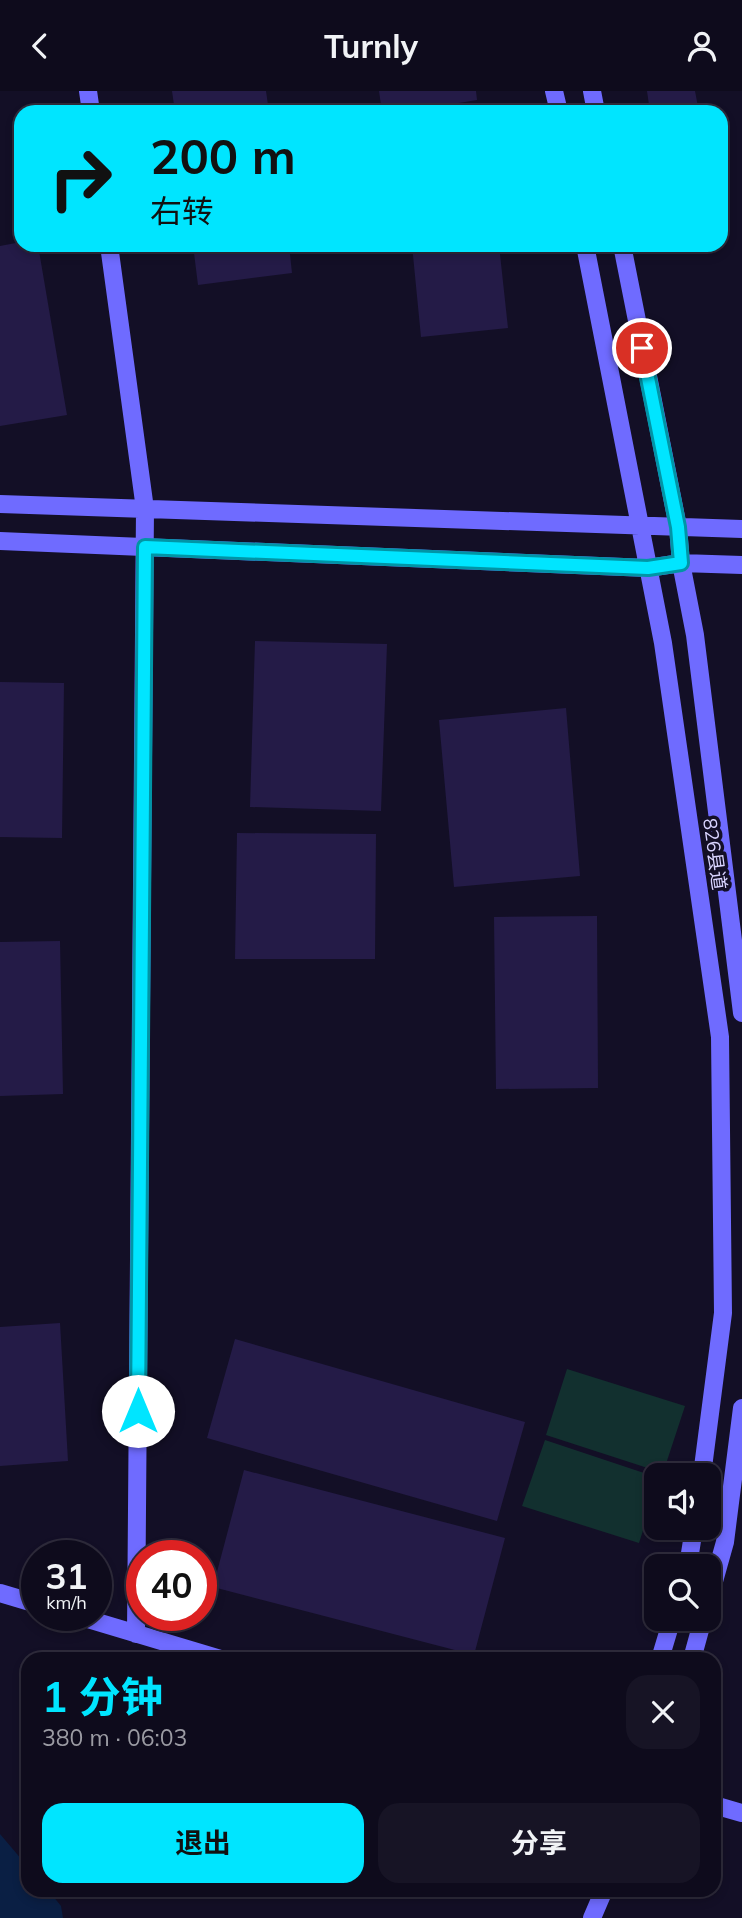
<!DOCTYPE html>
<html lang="zh">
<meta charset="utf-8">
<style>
body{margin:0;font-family:Mulish,"Noto Sans SC",sans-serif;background:#171425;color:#f1f3f6;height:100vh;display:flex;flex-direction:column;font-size:26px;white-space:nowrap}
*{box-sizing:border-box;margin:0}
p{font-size:23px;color:#9b9ba3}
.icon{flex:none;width:38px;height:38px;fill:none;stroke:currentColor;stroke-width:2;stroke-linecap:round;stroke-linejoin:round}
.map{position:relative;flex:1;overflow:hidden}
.side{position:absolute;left:21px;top:1561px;width:700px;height:245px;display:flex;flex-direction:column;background:#0e0b1c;border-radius:21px;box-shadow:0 4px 10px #0003,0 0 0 2px #2e2b3b}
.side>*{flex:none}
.top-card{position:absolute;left:14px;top:14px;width:714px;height:147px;border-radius:21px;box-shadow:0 4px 10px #0003,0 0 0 2px #2e2b3b;background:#00e5ff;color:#111;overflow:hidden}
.buttons{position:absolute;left:644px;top:1372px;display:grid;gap:14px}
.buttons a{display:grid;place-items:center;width:77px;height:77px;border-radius:14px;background:#0e0b1c;box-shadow:0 4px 10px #0003,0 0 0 2px #2e2b3b;font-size:35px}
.speed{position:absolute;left:21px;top:1449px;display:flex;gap:14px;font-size:35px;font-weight:700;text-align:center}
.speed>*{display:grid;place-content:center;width:91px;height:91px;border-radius:50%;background:#0e0b1c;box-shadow:0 4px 10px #0003,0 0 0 2px #2e2b3b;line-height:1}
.speed small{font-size:18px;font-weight:400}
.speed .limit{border:10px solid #d22;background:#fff;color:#111}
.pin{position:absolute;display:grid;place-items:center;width:60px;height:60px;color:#fff;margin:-30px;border:4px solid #fff;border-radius:50%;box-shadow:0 2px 7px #0007}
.me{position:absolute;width:77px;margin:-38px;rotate:0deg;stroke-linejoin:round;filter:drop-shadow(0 0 5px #0008)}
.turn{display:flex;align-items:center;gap:24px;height:147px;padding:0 21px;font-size:32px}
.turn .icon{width:91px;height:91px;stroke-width:2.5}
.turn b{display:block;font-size:49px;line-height:60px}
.round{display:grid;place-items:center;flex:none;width:74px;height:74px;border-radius:21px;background:#171425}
.overview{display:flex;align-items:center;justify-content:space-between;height:119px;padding:0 21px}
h1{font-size:42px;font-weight:700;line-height:52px;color:#00e5ff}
.cta{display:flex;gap:14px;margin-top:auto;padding:14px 21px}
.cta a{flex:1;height:80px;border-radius:21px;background:#00e5ff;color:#111;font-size:28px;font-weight:700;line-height:80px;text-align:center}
.cta a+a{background:#171425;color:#f1f3f6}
header{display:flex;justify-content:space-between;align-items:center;height:91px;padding:0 21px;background:#0e0b1c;font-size:32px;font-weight:700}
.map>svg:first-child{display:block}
</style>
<header><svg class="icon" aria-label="back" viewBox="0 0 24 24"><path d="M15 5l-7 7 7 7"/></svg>Turnly<svg class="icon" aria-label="person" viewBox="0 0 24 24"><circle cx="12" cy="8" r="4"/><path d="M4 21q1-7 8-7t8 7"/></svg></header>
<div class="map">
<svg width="742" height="1827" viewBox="0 0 742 1827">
<rect width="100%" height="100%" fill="#130f26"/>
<path fill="#12302f" d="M567,1278L685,1315L663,1382L546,1344Z
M545,1349L656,1386V1399L639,1452L522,1415Z"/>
<path fill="#0a1f44" d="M0,1743L28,1776V1799H48L61,1815L63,1827H0Z"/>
<path fill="#241b47" d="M172,0H266L269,21H175Z
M379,0H476L477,9L404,21H382Z
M647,0H695L699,21H650Z
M21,151V154H38L67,324L0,335V155Z
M193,154H289L292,182L198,194Z
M412,154H499L508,237L421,246Z
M255,550L387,553L381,720L250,716Z
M0,591L64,592L62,747L0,746Z
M566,617L580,785L454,796L439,629Z
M237,742L376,743L375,868H235Z
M597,825L598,997L496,998L494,826Z
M60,850L63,1003L0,1005V851Z
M60,1232L68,1370L0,1375V1236Z
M235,1248L525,1331L497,1430L207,1347Z
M244,1379L505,1447L474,1564L213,1496Z"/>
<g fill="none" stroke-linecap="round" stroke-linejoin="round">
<path stroke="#6f6bff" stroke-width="18" d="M88,0L91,21
M554,0L559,21
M592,0L596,21
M109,154L145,418L136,1543
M585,154L663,552L720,946L723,1222L702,1384
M622,154L678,436L681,472L695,544L742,922
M0,413L742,438
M0,450L648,477L681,472L742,474
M688,1475L694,1437
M0,1502L37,1513
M709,1508L725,1451L742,1317
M74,1524L221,1568
M660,1568L672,1528
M692,1568L703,1528
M714,1714L742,1722
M592,1827L604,1799"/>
</g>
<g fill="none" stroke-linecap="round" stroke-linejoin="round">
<g stroke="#0095a6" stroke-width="18">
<path id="route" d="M138,1320L145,456L648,477L681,472L678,436L642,257"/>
</g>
<use href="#route" stroke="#00e5ff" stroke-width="12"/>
</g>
<g text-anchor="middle" stroke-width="7" stroke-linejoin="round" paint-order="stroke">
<g font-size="19" fill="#d9d4ff" stroke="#130f26">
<text transform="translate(715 763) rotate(82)" y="7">826县道</text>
</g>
</g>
</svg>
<div class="buttons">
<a><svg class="icon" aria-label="sound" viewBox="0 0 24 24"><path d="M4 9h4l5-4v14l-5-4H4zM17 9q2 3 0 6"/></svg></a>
<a><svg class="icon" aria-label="search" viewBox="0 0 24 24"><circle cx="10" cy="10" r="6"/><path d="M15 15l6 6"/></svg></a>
</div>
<div class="speed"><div>31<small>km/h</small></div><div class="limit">40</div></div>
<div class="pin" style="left:642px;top:257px;background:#d93025"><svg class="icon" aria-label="arrive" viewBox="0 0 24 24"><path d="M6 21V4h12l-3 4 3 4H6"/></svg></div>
<svg class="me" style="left:138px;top:1320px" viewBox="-20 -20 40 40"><circle r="19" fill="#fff"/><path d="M0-13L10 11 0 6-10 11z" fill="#00e5ff"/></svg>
<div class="top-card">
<div class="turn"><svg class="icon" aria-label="right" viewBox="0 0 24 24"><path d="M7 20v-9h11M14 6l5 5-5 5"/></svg><div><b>200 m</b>右转</div></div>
</div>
<section class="side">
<div class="overview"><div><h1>1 分钟</h1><p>380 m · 06:03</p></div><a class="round"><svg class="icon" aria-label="close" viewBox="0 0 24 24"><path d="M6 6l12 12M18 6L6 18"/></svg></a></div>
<div class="cta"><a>退出</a><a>分享</a></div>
</section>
</div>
